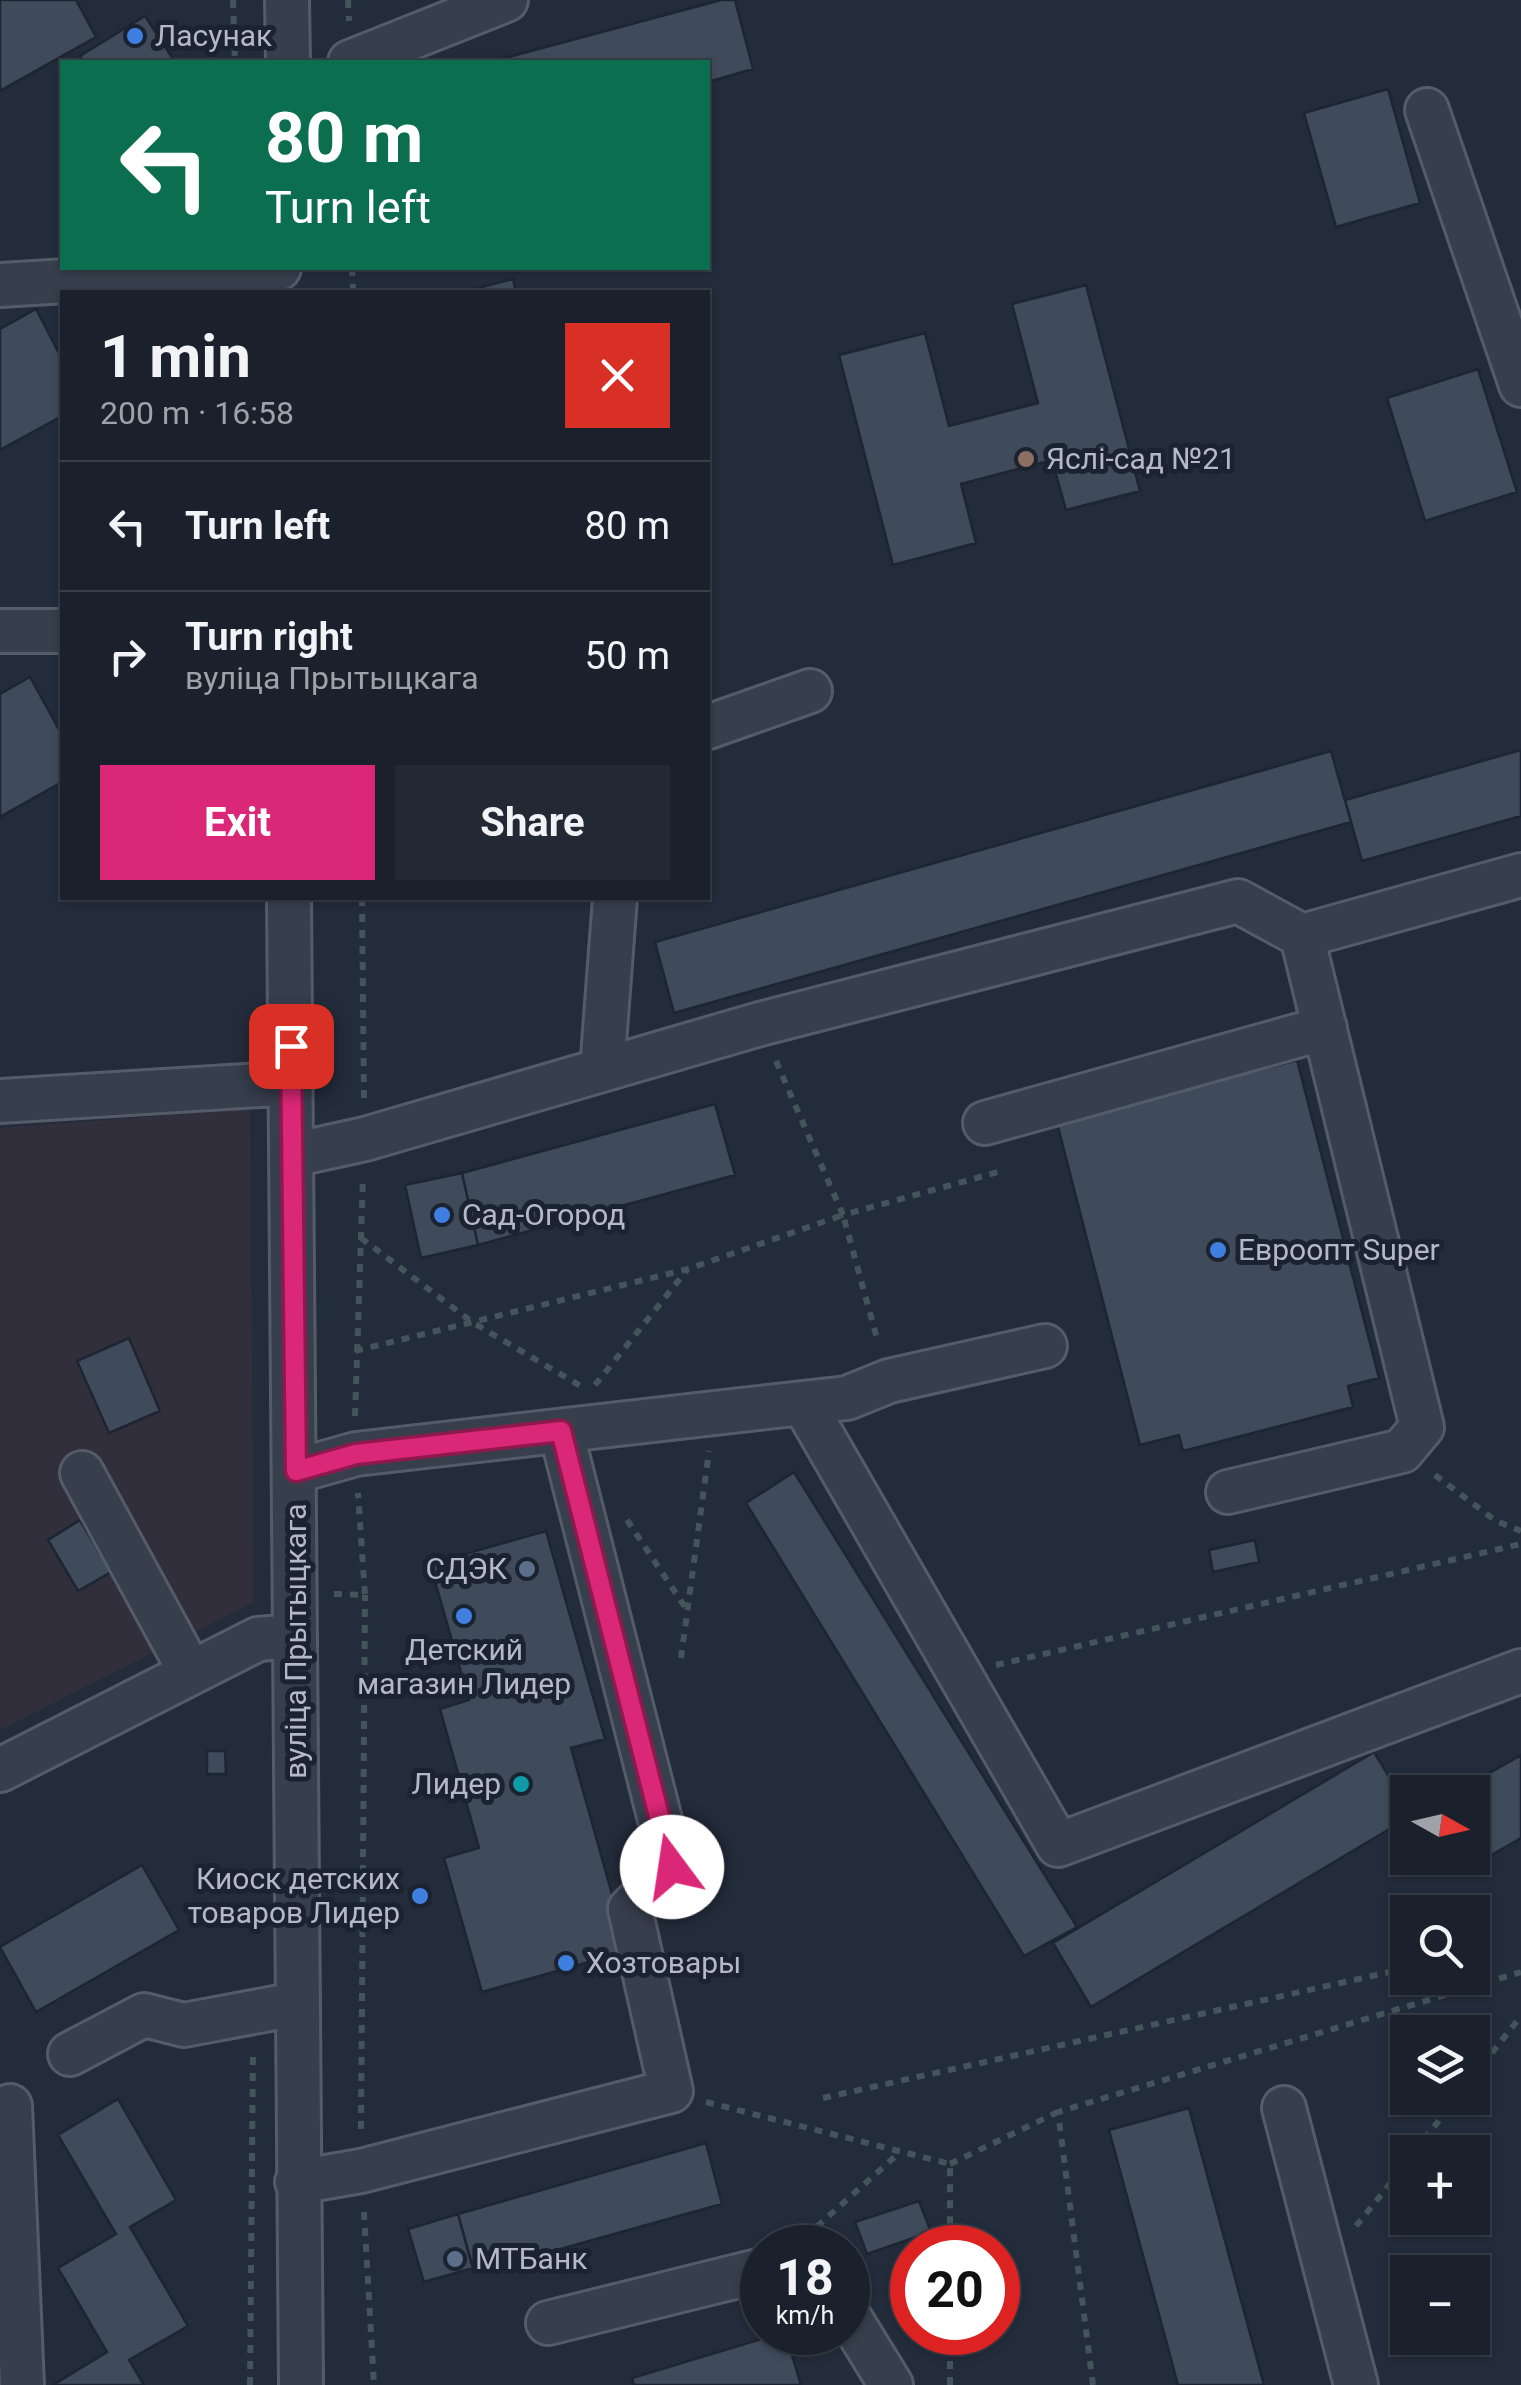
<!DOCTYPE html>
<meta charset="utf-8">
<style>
body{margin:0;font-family:Roboto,sans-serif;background:#232934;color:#f1f3f6;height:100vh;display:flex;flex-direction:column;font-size:38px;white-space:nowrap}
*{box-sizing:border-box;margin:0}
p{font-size:32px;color:#9fa3a9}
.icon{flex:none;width:55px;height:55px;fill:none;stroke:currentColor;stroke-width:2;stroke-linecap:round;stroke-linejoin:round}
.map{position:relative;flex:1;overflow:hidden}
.side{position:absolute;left:60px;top:290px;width:650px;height:610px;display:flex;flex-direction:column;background:#1a212c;border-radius:0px;box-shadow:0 2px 8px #0004,0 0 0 2px #383e48}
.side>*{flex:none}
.top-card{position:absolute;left:60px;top:60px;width:650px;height:210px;border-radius:0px;box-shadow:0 2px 8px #0004,0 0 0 2px #383e48;background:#0b6e4f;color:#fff;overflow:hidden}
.needle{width:65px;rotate:98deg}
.fabs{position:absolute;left:1390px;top:1775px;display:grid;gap:20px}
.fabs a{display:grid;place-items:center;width:100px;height:100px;border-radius:0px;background:#1a212c;box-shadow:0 2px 8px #0004,0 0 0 2px #383e48;font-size:50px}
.speed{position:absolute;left:740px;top:2225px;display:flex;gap:20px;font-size:50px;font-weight:700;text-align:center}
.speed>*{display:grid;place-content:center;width:130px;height:130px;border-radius:50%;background:#1a212c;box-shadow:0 2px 8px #0004,0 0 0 2px #383e48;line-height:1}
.speed small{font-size:25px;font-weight:400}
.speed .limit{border:15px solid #d22;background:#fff;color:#111}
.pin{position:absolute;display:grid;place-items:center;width:85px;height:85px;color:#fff;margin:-42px;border-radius:20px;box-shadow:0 5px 15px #0006}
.me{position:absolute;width:110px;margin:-55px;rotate:346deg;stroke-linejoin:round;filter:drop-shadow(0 0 8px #0008)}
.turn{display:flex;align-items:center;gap:35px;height:210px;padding:0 40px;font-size:45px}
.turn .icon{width:130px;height:130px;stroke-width:2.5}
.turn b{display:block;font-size:70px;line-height:85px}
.round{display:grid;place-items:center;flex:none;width:105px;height:105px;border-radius:0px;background:#232934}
.summary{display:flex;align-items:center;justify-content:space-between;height:170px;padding:0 40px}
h1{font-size:60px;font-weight:700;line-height:75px}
.button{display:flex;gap:20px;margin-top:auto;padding:20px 40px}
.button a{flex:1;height:115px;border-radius:0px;background:#db2777;color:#fff;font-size:40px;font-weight:700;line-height:115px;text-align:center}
.button a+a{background:#232934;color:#f1f3f6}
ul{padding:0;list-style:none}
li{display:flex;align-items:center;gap:30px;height:130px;padding:0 40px;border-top:2px solid #383e48}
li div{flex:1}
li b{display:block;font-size:38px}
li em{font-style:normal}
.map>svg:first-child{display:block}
</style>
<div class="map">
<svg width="1521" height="2385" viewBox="0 0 1521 2385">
<rect width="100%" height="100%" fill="#232c3b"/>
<path fill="#322f3d" d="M250,1109L254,1602L0,1730V1128Z"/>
<path fill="#3f4a5b" stroke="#1e2532" stroke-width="2.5" d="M0,0H76L96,37L0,91Z
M721,0H735L753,69L708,82V62H490Z
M145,16L175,62H84L80,56Z
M1388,89L1420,203L1336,227L1304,113Z
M513,279L516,292H463Z
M1086,285L1140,491L1066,510L1052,460L961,484L976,543L893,565L839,355L925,333L949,426L1038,403L1012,304Z
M36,309L62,359V416L0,450V329Z
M1478,369L1517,492L1425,521L1387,398Z
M30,677L62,735V782L0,817V694Z
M1521,750V816L1362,861L1345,800Z
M1331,751L1351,822L674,1013L655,942Z
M1297,1060L1379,1378L1348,1386L1353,1407L1183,1451L1179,1435L1140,1445L1057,1123Z
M715,1104L735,1175L478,1245L462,1173Z
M462,1173L478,1245L421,1258L405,1185Z
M129,1338L160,1411L109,1433L77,1361Z
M794,1472L1077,1927L1024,1956L746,1503Z
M80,1520L111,1572L78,1591L48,1540Z
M546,1531L605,1739L571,1748L628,1951L482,1992L444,1858L479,1848L440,1709L469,1700L430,1564Z
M1255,1540L1259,1562L1213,1572L1209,1550Z
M207,1751H225L226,1774H207Z
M1374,1752L1408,1808V1818L1091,2007L1053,1943Z
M1521,1755V1838L1469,1868L1462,1858H1472V1792H1456Z
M142,1865L179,1930L36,2012L0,1947Z
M426,1884L431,1903L414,1908L408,1889Z
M118,2099L176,2200L130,2227L188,2326L129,2360L144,2385H53L107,2352L58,2268L116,2234L58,2135Z
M1189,2108L1264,2385H1178L1109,2130Z
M706,2143L722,2204L474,2273L458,2214Z
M919,2201L931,2232L867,2254L855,2222Z
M458,2214L473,2268L424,2282L408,2229Z
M785,2332L801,2385H634L632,2378Z"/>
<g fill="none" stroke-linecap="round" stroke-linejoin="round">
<g stroke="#555c69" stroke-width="48">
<path id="minor" d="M287,0L288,62
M350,62L506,0
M1427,110L1521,385
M0,285L279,268
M0,631H62
M708,727L810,691
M289,898L301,2385
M602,1070L615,898
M0,1101L292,1083
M985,1123L1325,1028
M292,1155L365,1139L760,1024L1238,901L1302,936L1521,875
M804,1404L1058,1845L1521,1671
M296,1471L356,1454L847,1398L889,1381L1045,1346
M82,1473L191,1673
M1228,1492L1402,1451L1422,1427L1302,936
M0,1770L258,1639L295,1636
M70,2054L144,2015L184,2025L296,2004
M10,2106L22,2385
M1284,2108L1356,2385
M297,2182L361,2171L671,2091L630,1909L672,1867L561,1431
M848,2315L891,2385
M548,2323L762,2270"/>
</g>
<path stroke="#43555a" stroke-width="6" stroke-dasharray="8 8" stroke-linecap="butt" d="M233,0L235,62
M348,0L349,21
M352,268L353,292
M362,898L364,1101
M776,1061L843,1215L998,1172
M361,1238L472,1322L584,1388
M355,1351L688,1269L843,1215L878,1342
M595,1385L687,1270
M355,1416L363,1179
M1435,1475L1496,1521L1521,1531
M627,1520L687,1610
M334,1594L365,1595L358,1493
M681,1658L709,1451
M996,1665L1521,1544
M1445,1978L1446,1995
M1472,2078L1521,2016
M823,2098L1408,1968
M706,2102L950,2164V2248
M361,2129L365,1595
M1414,2152L1457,2098
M950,2164L1058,2112
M364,2212L374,2385
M1356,2226L1408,2161
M793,2248L899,2153
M250,2385L253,2050
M950,2385V2332
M1093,2385L1058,2112L1521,1972"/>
<use href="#minor" stroke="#373e4c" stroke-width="42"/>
</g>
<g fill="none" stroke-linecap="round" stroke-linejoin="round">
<g stroke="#8e194d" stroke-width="25">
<path id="route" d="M291,1046L296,1471L356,1454L561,1431L672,1867"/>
</g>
<use href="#route" stroke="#db2777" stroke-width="18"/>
</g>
<g fill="#3f7fe0" stroke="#1c2330" stroke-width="4">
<circle cx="135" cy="36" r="10"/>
<circle cx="442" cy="1215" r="10"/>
<circle cx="1218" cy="1250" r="10"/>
<circle cx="464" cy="1616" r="10"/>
<circle cx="420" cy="1896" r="10"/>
<circle cx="566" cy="1963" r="10"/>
</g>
<circle fill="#8d6e63" stroke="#1c2330" stroke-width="4" cx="1026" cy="459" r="10"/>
<g fill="#5c6f8a" stroke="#1c2330" stroke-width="4">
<circle cx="527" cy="1569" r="10"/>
<circle cx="455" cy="2259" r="10"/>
</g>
<circle fill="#0f9aa8" stroke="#1c2330" stroke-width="4" cx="521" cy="1784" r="10"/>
<g text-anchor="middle" stroke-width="10" stroke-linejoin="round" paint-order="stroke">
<g font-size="30" fill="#b3b9c7" stroke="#1c2330" text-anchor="start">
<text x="155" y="46">Ласунак</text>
<text x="1046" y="469">Яслі-сад №21</text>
<text x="462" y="1225">Сад-Огород</text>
<text x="1238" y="1260">Евроопт Super</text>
<text x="507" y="1579" text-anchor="end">СДЭК</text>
<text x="464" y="1660" text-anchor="middle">Детский<tspan x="464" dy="34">магазин Лидер</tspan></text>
<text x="501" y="1794" text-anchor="end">Лидер</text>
<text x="400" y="1889" text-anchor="end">Киоск детских<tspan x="400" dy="34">товаров Лидер</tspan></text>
<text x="586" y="1973">Хозтовары</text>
<text x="475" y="2269">МТБанк</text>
</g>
<g font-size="30" fill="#b3b9c7" stroke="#1c2330">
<text transform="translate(296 1641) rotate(-90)" y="10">вуліца Прытыцкага</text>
</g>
</g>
</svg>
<div class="fabs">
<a><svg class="needle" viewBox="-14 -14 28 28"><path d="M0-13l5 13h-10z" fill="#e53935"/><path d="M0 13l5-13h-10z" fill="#9fa3a9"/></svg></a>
<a><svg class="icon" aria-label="search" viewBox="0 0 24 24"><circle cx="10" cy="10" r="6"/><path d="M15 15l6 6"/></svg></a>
<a><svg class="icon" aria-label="layers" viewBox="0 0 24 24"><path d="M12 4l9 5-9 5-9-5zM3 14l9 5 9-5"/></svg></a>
<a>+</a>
<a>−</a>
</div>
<div class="speed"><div>18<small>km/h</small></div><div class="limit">20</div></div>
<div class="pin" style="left:291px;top:1046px;background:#d93025"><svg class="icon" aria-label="arrive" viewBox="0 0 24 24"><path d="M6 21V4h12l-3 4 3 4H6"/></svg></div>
<svg class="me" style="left:672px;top:1867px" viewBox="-20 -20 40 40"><circle r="19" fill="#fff"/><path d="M0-13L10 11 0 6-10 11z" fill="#db2777"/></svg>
<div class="top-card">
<div class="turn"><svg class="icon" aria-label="left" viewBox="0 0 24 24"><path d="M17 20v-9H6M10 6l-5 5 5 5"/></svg><div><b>80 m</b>Turn left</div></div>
</div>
<section class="side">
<div class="summary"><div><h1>1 min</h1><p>200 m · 16:58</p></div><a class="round" style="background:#d93025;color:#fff"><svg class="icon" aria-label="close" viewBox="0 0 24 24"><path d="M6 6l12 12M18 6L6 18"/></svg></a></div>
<ul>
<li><svg class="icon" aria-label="left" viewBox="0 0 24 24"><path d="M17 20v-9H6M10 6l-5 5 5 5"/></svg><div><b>Turn left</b></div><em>80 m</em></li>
<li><svg class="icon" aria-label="right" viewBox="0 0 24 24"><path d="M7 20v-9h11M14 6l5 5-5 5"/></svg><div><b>Turn right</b><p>вуліца Прытыцкага</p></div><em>50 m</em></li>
</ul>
<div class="button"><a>Exit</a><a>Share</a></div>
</section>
</div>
